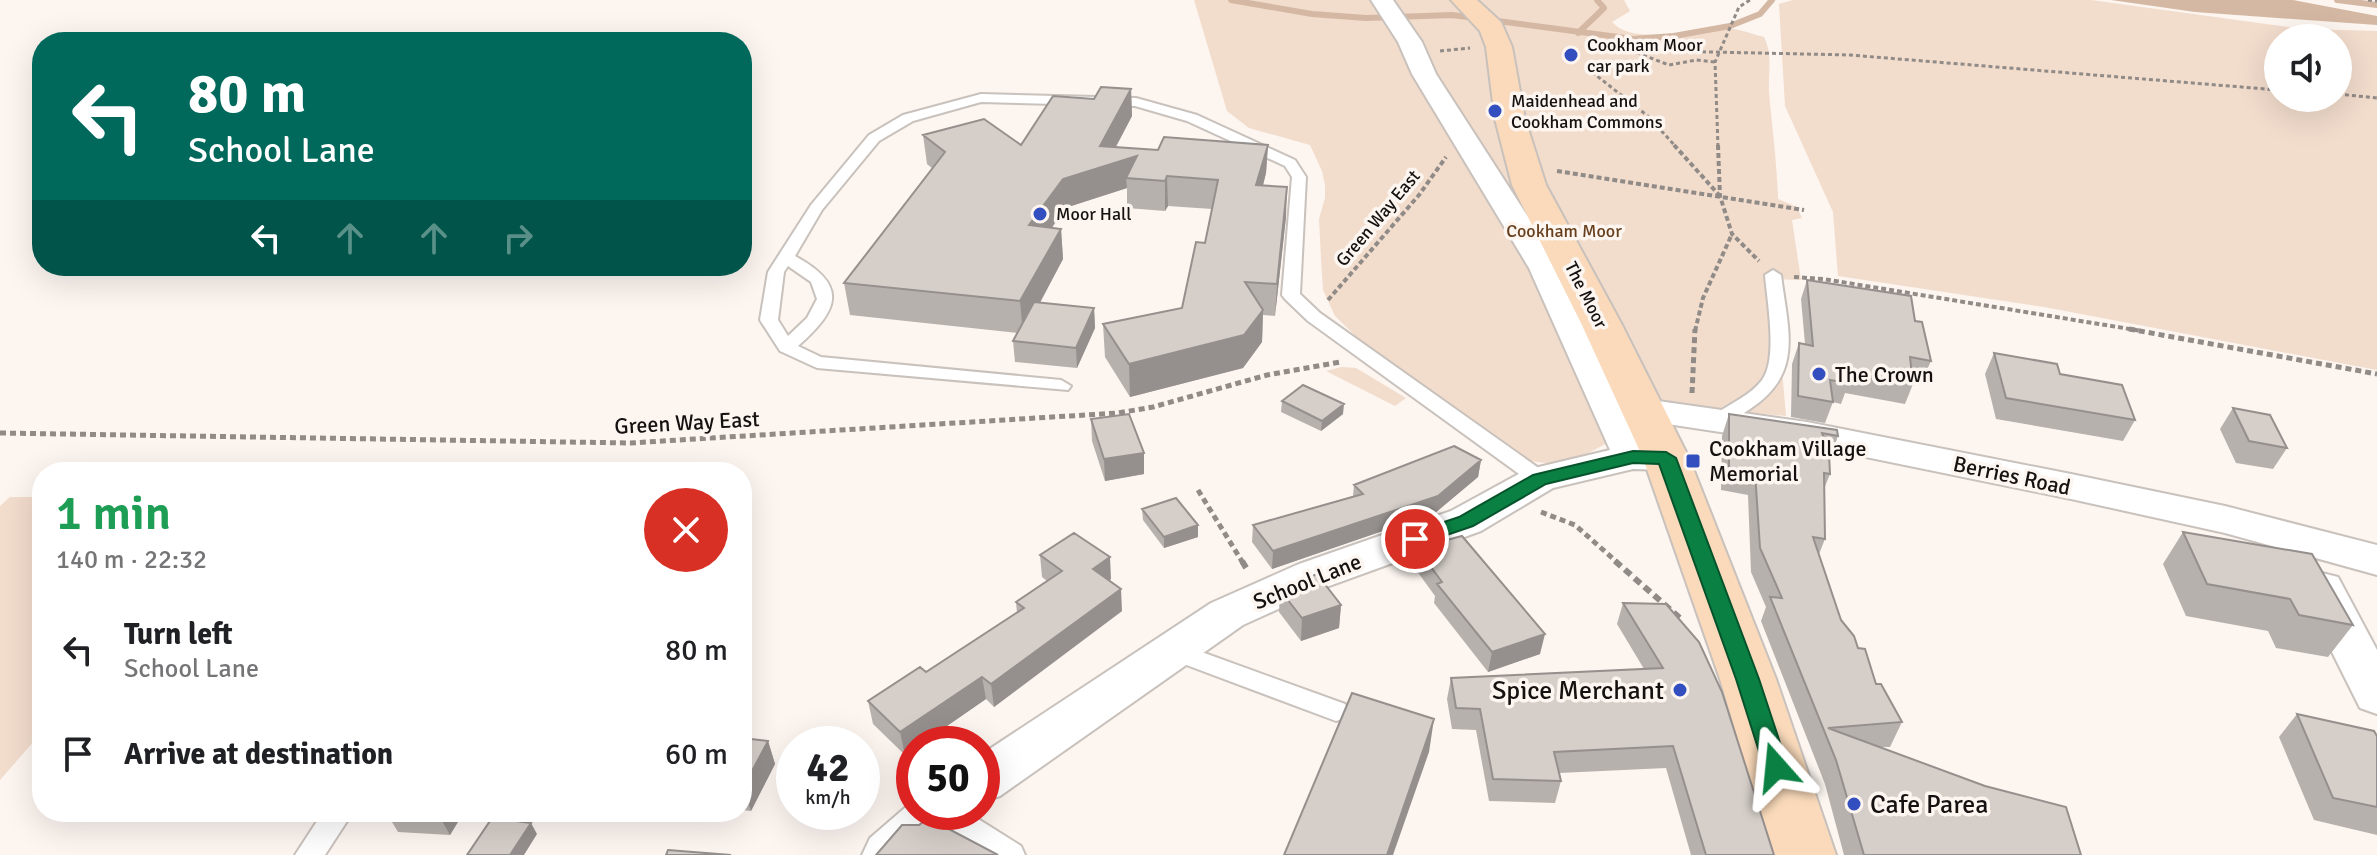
<!DOCTYPE html>
<meta charset="utf-8">
<style>
body{margin:0;font-family:Signika,sans-serif;background:#f2f2f2;color:#202124;height:100vh;display:flex;flex-direction:column;font-size:30px;white-space:nowrap}
*{box-sizing:border-box;margin:0}
p{font-size:26px;color:#757577}
.icon{flex:none;width:44px;height:44px;fill:none;stroke:currentColor;stroke-width:2;stroke-linecap:round;stroke-linejoin:round}
.map{position:relative;flex:1;overflow:hidden}
.drawer{position:absolute;left:32px;top:462px;width:720px;height:360px;display:flex;flex-direction:column;background:#fff;border-radius:32px;box-shadow:0 8px 32px #0002}
.drawer>*{flex:none}
.banner{position:absolute;left:32px;top:32px;width:720px;height:244px;border-radius:32px;box-shadow:0 8px 32px #0002;background:#00695c;color:#fff;overflow:hidden}
.fabs{position:absolute;left:2264px;top:24px;display:grid;gap:16px}
.fabs a{display:grid;place-items:center;width:88px;height:88px;border-radius:50%;background:#fff;box-shadow:0 8px 32px #0002;font-size:40px}
.speed{position:absolute;left:776px;top:726px;display:flex;gap:16px;font-size:40px;font-weight:700;text-align:center}
.speed>*{display:grid;place-content:center;width:104px;height:104px;border-radius:50%;background:#fff;box-shadow:0 8px 32px #0002;line-height:1}
.speed small{font-size:20px;font-weight:400}
.speed .limit{border:12px solid #d22;background:#fff;color:#111}
.pin{position:absolute;display:grid;place-items:center;width:68px;height:68px;color:#fff;margin:-34px;border:4px solid #fff;border-radius:50%;box-shadow:0 2px 8px #0007}
.me{position:absolute;width:88px;margin:-44px;rotate:342deg;stroke-linejoin:round;filter:drop-shadow(0 0 6px #0008)}
.turn{display:flex;align-items:center;gap:28px;height:168px;padding:0 24px;font-size:36px}
.turn .icon{width:104px;height:104px;stroke-width:2.5}
.turn b{display:block;font-size:56px;line-height:68px}
.lanes{display:flex;align-items:center;height:76px;padding:0 24px;background:#0003;justify-content:center;gap:40px;direction:ltr}
.lanes .off{opacity:.35}
.round{display:grid;place-items:center;flex:none;width:84px;height:84px;border-radius:42px;background:#f2f2f2}
.overview{display:flex;align-items:center;justify-content:space-between;height:136px;padding:0 24px}
h1{font-size:48px;font-weight:600;line-height:60px;color:#1e9e55}
ul{padding:0;list-style:none}
li{display:flex;align-items:center;gap:24px;height:104px;padding:0 24px}
li div{flex:1}
li b{display:block;font-size:30px}
li em{font-style:normal}
.map>svg:first-child{display:block}
</style>
<div class="map">
<svg width="2377" height="855" viewBox="0 0 2377 855">
<rect width="100%" height="100%" fill="#fcf5f0"/>
<path fill="#f2dccc" fill-rule="evenodd" d="M1194,0H1624L1630,11L1612,22C1633,47 1698,27 1727,28C1739,29 1752,34 1764,37C1773,55 1768,71 1769,92C1772,127 1777,163 1778,199L1797,207L1802,218L1792,220L1801,280L1774,279L1786,416L1694,408L1626,433L1581,457L1553,464L1530,461L1365,345L1335,316L1323,290L1321,258L1319,219L1325,198V185L1322,171L1310,145L1249,128L1227,111Z
M1793,0H2091L2303,29L2377,31V370L2044,307L1838,276L1833,212L1785,106L1779,4ZM2278,38H2338V98H2278Z
M1342,367L1356,368L1406,398L1395,406L1326,371Z
M10,497H42V732L0,780V506Z"/>
<path fill="#d5b8a3" d="M2111,0H2293L2377,16V25L2195,12Z"/>
<g fill="none" stroke-linecap="round" stroke-linejoin="round">
<path stroke="#d5b8a3" stroke-width="6" d="M1231,0L1312,14L1366,18L1452,15L1633,39L1674,36L1730,26L1760,14L1772,0
M2337,0L2377,5
M1578,33L1604,8L1597,0"/>
<g stroke="#c8c1bc" stroke-width="4">
<path id="lane" d="M981,94L1136,98L1197,115L1295,160L1306,177L1300,294L1320,313L1547,474L1551,479L1547,484H1533L1308,321L1285,299L1282,295L1292,177L1285,166L1187,121L1135,106L981,102L913,121L879,141L822,210L795,256C848,285 840,309 798,346L821,357L1061,380L1071,386L1068,390L817,368L780,351L760,320L768,272L811,205L869,135L903,115ZM788,266L811,282L817,299L807,318L788,336L778,320L784,272Z
M1773,270L1781,275C1788,330 1804,374 1750,409C1739,416 1730,424 1717,421L1714,417L1717,413C1732,403 1752,394 1762,380C1778,359 1767,301 1765,275Z
M1174,642L1345,704L1349,711L1345,718L1336,721L1165,657L1162,651L1165,645Z
M323,812H353L325,855H295Z
M930,812H967L1021,846L1025,855H987L934,820Z"/>
</g>
<g stroke="#c8c1bc" stroke-width="4">
<path id="street" d="M1371,0H1393L1422,42L1436,74L1561,268L1628,406L1631,402L1644,399L1807,422L2071,474L2225,506L2377,545V575L2225,533L2071,499L1807,445L1634,419L1647,445L1680,449L1686,458L1680,467L1666,470L1633,469L1553,488L1481,531L1329,586L1243,625L1000,796L982,802V754L1211,603L1299,564L1451,511L1526,470L1610,450L1529,268L1412,74L1398,42Z
M2322,573L2338,577L2377,650V714L2360,708L2300,588L2306,577Z
M914,800V812H963L956,828L926,855H862L870,838Z"/>
</g>
<g stroke="#c8c1bc" stroke-width="4">
<path id="secondary" d="M1451,0H1477L1501,22L1512,47L1525,119L1546,185L1621,323L1689,458L1776,679L1836,855H1772L1720,679L1643,458L1581,323L1512,185L1495,119L1486,47L1480,31Z"/>
</g>
<path stroke="#918b88" stroke-width="3" stroke-dasharray="4 3" stroke-linecap="butt" d="M2368,0L2377,1
M1618,50L1850,55L2278,90
M1630,50L1669,65L1696,60L1715,62
M1440,51L1470,48
M1592,72L1649,117L1676,147
M2338,94L2377,98
M1718,147L1715,62L1739,7L1750,0"/>
<path stroke="#918b88" stroke-width="4" stroke-dasharray="5 3" stroke-linecap="butt" d="M1674,145L1720,196
M1718,145L1720,196L1732,234L1759,261
M1557,171L1804,210
M1794,277L1823,279L2142,331
M1328,300L1419,195L1446,157
M1695,331L1703,298L1732,234"/>
<path stroke="#918b88" stroke-width="5" stroke-dasharray="6 4" stroke-linecap="butt" d="M2129,329L2377,374
M1692,393L1695,329
M0,433L630,443L1118,413L1153,407L1267,375L1340,362
M1198,490L1243,563
M1541,512L1575,525L1618,563"/>
<path stroke="#918b88" stroke-width="6" stroke-dasharray="8 5" stroke-linecap="butt" d="M1242,561L1248,571
M1615,561L1681,619"/>
<use href="#lane" fill="#fff" fill-rule="evenodd"/>
<use href="#street" fill="#fff" fill-rule="evenodd"/>
<use href="#secondary" fill="#fadaba" fill-rule="evenodd"/>
</g>
<path fill="#b7b1ad" d="M1131,89L1132,116L1116,147L1158,150L1268,145L1266,173L1263,186L1286,217L1275,316L1263,315L1262,342L1243,368L1130,397L1105,357L1103,324L1182,308L1205,243L1212,209L1168,206L1165,211L1127,208V188L1065,208L1052,228L1061,229L1063,259L1040,303L1094,308L1095,328L1077,368L1015,362L1013,341L1018,333L850,315L844,283L933,169L927,164L923,135L1021,145L1094,99Z
M1807,280L1915,321L1931,361L1922,381L1913,380V384L1905,404L1845,393L1841,404L1833,402L1825,423L1791,417L1792,364L1799,343L1805,344L1801,299Z
M1994,353L2060,374L2135,420L2123,441L1996,419L1985,374Z
M1282,401L1343,414L1321,431L1281,412Z
M2233,408L2287,448L2273,469L2236,463L2220,429Z
M1729,414L1838,436L1830,459V474L1824,489L1825,539L1819,554L1841,620L1858,648L1876,684L1902,722L1890,747H1881L2081,855H1844L1825,784L1761,621L1766,607L1751,572L1748,495L1721,490L1722,436Z
M1091,419L1144,474L1105,481L1092,441Z
M1481,460L1478,477L1435,513L1272,569L1252,542L1253,525L1353,496L1354,485Z
M1142,509L1198,525V537L1164,548L1143,520Z
M2183,532L2353,625L2328,657L2276,648L2268,631L2186,616L2163,564Z
M1417,548L1540,654L1488,672L1434,603L1435,596L1414,567Z
M1040,555L1111,579L1109,580L1122,611L994,707L986,699L905,755L873,724L868,701L926,672L1017,613L1016,602L1047,581L1042,577Z
M1280,590L1341,605L1339,628L1301,641L1279,612Z
M1623,603L1666,604L1774,855H1691L1666,768L1559,773L1561,781L1555,803L1489,801L1476,730L1452,729L1447,699L1451,678L1644,669L1617,624Z
M2297,714L2377,736V835L2314,820L2279,737Z
M742,738L768,741L775,764L751,811L742,810Z
M386,812H464L450,835L398,832Z"/>
<path fill="#95908d" d="M1131,89L1132,116L1106,165L1137,156L1126,178L1127,188L1065,208L1032,256L1029,225L1063,179L1100,146Z
M1268,145L1266,173L1255,215L1256,185Z
M1167,176L1168,206L1165,211V181Z
M1287,187L1286,217L1275,316L1277,284Z
M1061,229L1063,259L1023,334L1020,301Z
M1094,308L1095,328L1077,368L1076,348Z
M1263,310L1262,342L1243,368L1130,397L1129,364Z
M1344,404L1343,414L1321,431L1322,421Z
M1144,453V474L1105,481L1104,459Z
M1481,460L1478,477L1435,513L1272,569L1273,551Z
M745,505L751,527L742,536V508Z
M1198,525V537L1164,548V537Z
M1110,557L1111,579L1094,591L1093,569Z
M1121,589L1122,611L994,707L991,684Z
M1341,605L1339,628L1301,641L1302,618Z
M1545,634L1540,654L1488,672L1492,652Z
M982,677L986,699L921,744H914V749L905,755L900,732Z
M1434,719L1429,752L1393,855H1387Z
M768,741L775,764L751,811L743,788Z
M437,812H464L450,835Z
M531,823L537,834L524,855H510Z"/>
<path fill="#d5cec9" stroke="#95908d" stroke-width="2" d="M1101,87L1131,89L1100,146L1158,150L1164,137L1268,145L1256,185L1287,187L1277,284L1245,282L1263,310L1244,335L1129,364L1103,324L1182,308L1196,242L1205,243L1218,180L1167,176L1165,181L1126,178L1137,156L1063,179L1029,225L1061,229L1020,301L844,283L945,152L923,135L984,119L1021,145L1053,96L1094,99Z
M1807,280L1911,296L1915,321L1922,322L1931,361L1910,357L1913,384L1848,371V383L1830,380L1833,402L1798,396L1799,343L1813,346Z
M1034,302L1094,308L1076,348L1013,341Z
M1994,353L2057,364L2060,374L2122,385L2135,420L2006,398Z
M1303,385L1344,404L1322,421L1282,401Z
M2233,408L2270,415L2287,448L2249,441Z
M1129,414L1144,453L1104,459L1091,419Z
M1729,414L1837,430L1838,436L1822,433L1829,454L1830,474L1824,473L1825,539L1813,537L1841,620L1854,636L1858,648L1865,649L1876,684H1881L1902,722L1828,728L1985,786L2066,807L2081,855H1864L1836,760L1770,597L1782,598L1760,548L1755,472L1729,467Z
M1454,446L1481,460L1438,496L1273,551L1253,525L1363,494L1354,485Z
M1176,498L1198,525L1164,537L1142,509Z
M2183,532L2312,554L2353,625L2299,615L2290,599L2207,584Z
M1074,533L1110,557L1093,569L1121,589L991,684L982,677L900,732L868,701L920,667L926,672L1024,608L1016,602L1062,571L1040,555Z
M1462,536L1545,634L1492,652L1437,584L1442,582L1417,548Z
M1317,574L1341,605L1302,618L1280,590Z
M1623,603L1666,604L1699,642L1722,692L1774,855H1706L1673,746L1554,752L1561,781L1493,779L1480,709L1456,708L1451,678L1663,668Z
M1352,693L1434,719L1387,855H1284Z
M2297,714L2374,731L2377,736V807L2333,798Z
M742,738L768,741L743,788H742Z
M492,818L531,823L510,855H467Z
M928,818L998,855H876L902,825H919Z
M668,850L731,855H666Z"/>
<path fill="#0b8043" stroke="#07532c" stroke-width="2" d="M1633,451L1666,452L1676,458L1759,679L1788,767L1785,774L1776,777L1767,774L1764,767L1736,679L1659,464L1633,463L1546,484L1473,526L1415,546L1405,539L1408,534L1459,517L1533,475Z"/>
<g fill="#324ebf" stroke="#fcf5f0" stroke-width="3">
<circle cx="1571" cy="55" r="8"/>
<circle cx="1495" cy="111" r="8"/>
<circle cx="1040" cy="214" r="8"/>
<circle cx="1819" cy="374" r="8"/>
<rect x="1685" y="453" width="16" height="16" rx="4"/>
<circle cx="1680" cy="690" r="8"/>
<circle cx="1854" cy="804" r="8"/>
</g>
<g text-anchor="middle" stroke-width="7" stroke-linejoin="round" paint-order="stroke">
<g font-size="18" fill="#141110" stroke="#fcf5f0" text-anchor="start">
<text x="1587" y="51">Cookham Moor<tspan x="1587" dy="21">car park</tspan></text>
<text x="1511" y="107">Maidenhead and<tspan x="1511" dy="21">Cookham Commons</tspan></text>
<text x="1056" y="220">Moor Hall</text>
</g>
<g font-size="18" fill="#141110" stroke="#fcf5f0">
<text transform="translate(1378 218) rotate(-50)" y="6">Green Way East</text>
<text transform="translate(1586 295) rotate(63)" y="6">The Moor</text>
</g>
<g font-size="18" fill="#683f1d" stroke="#fcf5f0">
<text x="1564" y="237">Cookham Moor</text>
</g>
<g font-size="22" fill="#141110" stroke="#fcf5f0" text-anchor="start">
<text x="1835" y="382">The Crown</text>
<text x="1709" y="456">Cookham Village<tspan x="1709" dy="25">Memorial</tspan></text>
</g>
<g font-size="22" fill="#141110" stroke="#fcf5f0">
<text transform="translate(687 422) rotate(-3)" y="8">Green Way East</text>
<text transform="translate(2012 475) rotate(12)" y="8">Berries Road</text>
<text transform="translate(1307 581) rotate(-22)" y="8">School Lane</text>
</g>
<g font-size="26" fill="#141110" stroke="#fcf5f0" text-anchor="end">
<text x="1664" y="699">Spice Merchant</text>
<text x="1870" y="813" text-anchor="start">Cafe Parea</text>
</g>
</g>
</svg>
<div class="fabs">
<a><svg class="icon" aria-label="sound" viewBox="0 0 24 24"><path d="M4 9h4l5-4v14l-5-4H4zM17 9q2 3 0 6"/></svg></a>
</div>
<div class="speed"><div>42<small>km/h</small></div><div class="limit">50</div></div>
<div class="pin" style="left:1415px;top:539px;background:#d93025"><svg class="icon" aria-label="arrive" viewBox="0 0 24 24"><path d="M6 21V4h12l-3 4 3 4H6"/></svg></div>
<svg class="me" style="left:1776px;top:767px" viewBox="-20 -20 40 40"><path d="M0-17L14 15 0 8-14 15z" fill="#0b8043" stroke="#fff" stroke-width="4"/></svg>
<div class="banner">
<div class="turn"><svg class="icon" aria-label="left" viewBox="0 0 24 24"><path d="M17 20v-9H6M10 6l-5 5 5 5"/></svg><div><b>80 m</b>School Lane</div></div>
<div class="lanes"><svg class="icon" aria-label="left" viewBox="0 0 24 24"><path d="M17 20v-9H6M10 6l-5 5 5 5"/></svg><svg class="icon off" aria-label="ahead" viewBox="0 0 24 24"><path d="M12 20V5M6 11l6-6 6 6"/></svg><svg class="icon off" aria-label="ahead" viewBox="0 0 24 24"><path d="M12 20V5M6 11l6-6 6 6"/></svg><svg class="icon off" aria-label="right" viewBox="0 0 24 24"><path d="M7 20v-9h11M14 6l5 5-5 5"/></svg></div>
</div>
<section class="drawer">
<div class="overview"><div><h1>1 min</h1><p>140 m · 22:32</p></div><a class="round" style="background:#d93025;color:#fff"><svg class="icon" aria-label="close" viewBox="0 0 24 24"><path d="M6 6l12 12M18 6L6 18"/></svg></a></div>
<ul>
<li><svg class="icon" aria-label="left" viewBox="0 0 24 24"><path d="M17 20v-9H6M10 6l-5 5 5 5"/></svg><div><b>Turn left</b><p>School Lane</p></div><em>80 m</em></li>
<li><svg class="icon" aria-label="arrive" viewBox="0 0 24 24"><path d="M6 21V4h12l-3 4 3 4H6"/></svg><div><b>Arrive at destination</b></div><em>60 m</em></li>
</ul>
</section>
</div>
